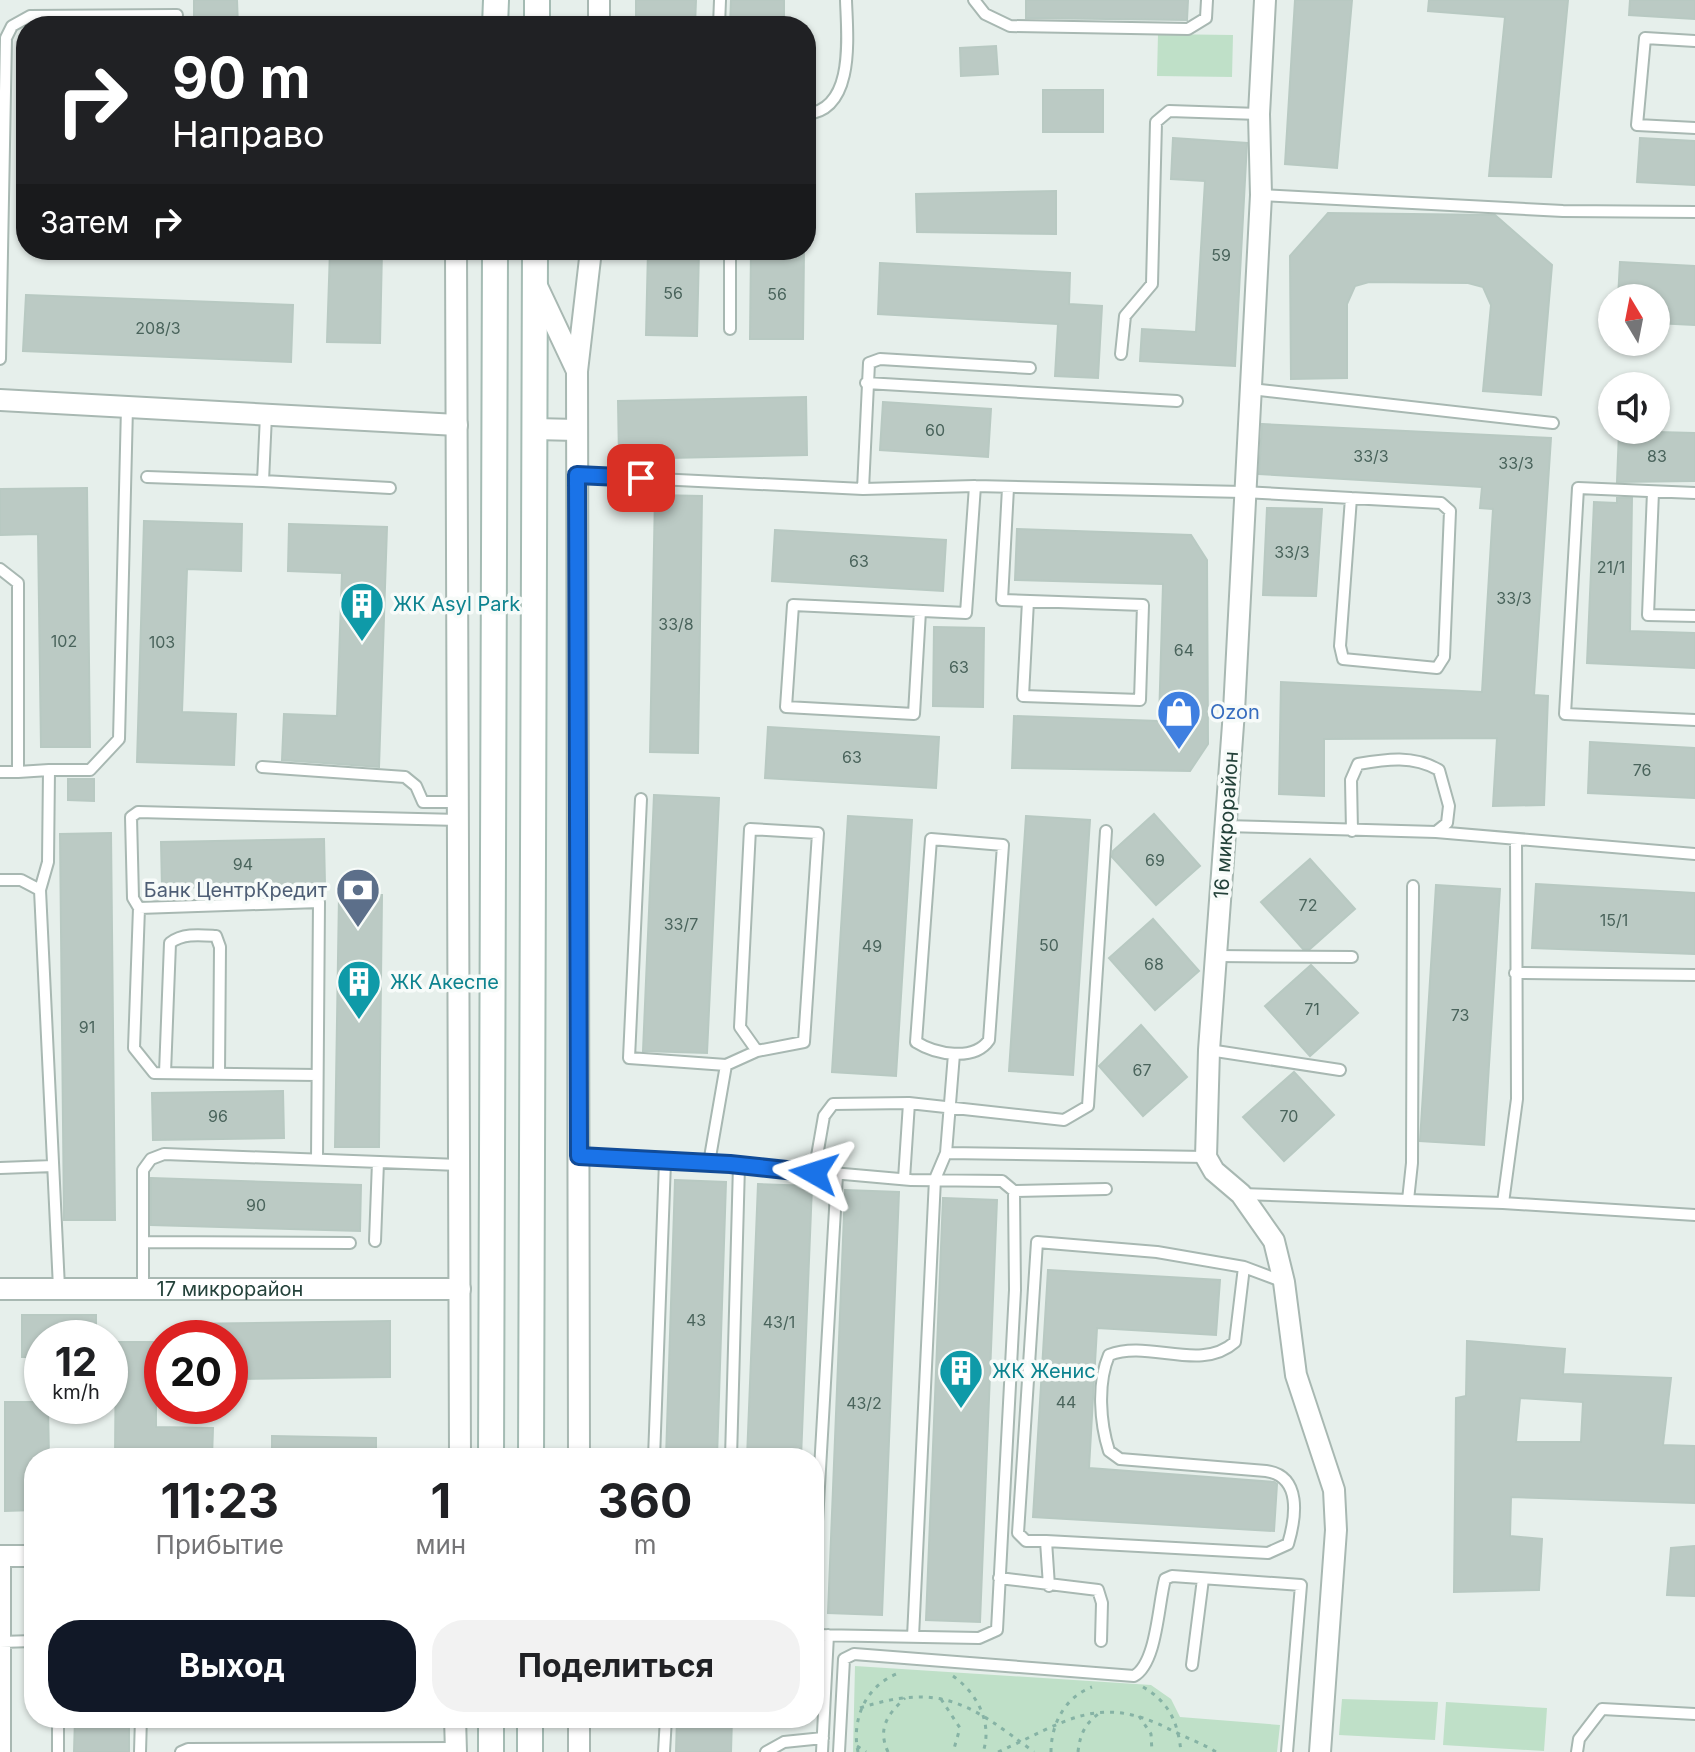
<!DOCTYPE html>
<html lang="ru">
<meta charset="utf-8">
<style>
body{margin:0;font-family:Inter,sans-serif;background:#f2f2f2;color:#202124;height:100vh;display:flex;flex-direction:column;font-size:30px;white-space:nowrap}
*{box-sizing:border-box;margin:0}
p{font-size:26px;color:#757577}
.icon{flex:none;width:44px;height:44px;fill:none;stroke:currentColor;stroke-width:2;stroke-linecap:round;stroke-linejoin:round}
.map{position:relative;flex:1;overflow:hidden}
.drawer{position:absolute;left:24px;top:1448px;width:800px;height:280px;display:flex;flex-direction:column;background:#fff;border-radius:32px;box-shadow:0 2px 6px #0004}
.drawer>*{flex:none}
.guide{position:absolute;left:16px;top:16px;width:800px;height:244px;border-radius:32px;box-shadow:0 2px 6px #0004;background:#202124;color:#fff;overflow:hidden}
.needle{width:52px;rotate:350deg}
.fabs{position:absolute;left:1598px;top:284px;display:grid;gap:16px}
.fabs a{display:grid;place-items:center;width:72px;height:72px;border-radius:50%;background:#fff;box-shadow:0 2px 6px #0004;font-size:40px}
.speed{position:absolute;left:24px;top:1320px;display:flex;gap:16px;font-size:40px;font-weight:700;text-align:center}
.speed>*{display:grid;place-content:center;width:104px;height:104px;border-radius:50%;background:#fff;box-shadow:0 2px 6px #0004;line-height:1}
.speed small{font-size:20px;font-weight:400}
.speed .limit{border:12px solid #d22;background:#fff;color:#111}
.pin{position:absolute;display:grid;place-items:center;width:68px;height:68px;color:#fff;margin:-34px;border-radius:16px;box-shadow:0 4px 12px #0006}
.me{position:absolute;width:88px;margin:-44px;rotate:276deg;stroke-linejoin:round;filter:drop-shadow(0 0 6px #0008)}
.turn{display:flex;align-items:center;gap:28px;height:168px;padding:0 24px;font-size:36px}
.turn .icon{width:104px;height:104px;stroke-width:2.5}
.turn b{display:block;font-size:56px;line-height:68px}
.then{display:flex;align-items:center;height:76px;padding:0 24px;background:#0003;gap:16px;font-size:30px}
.eta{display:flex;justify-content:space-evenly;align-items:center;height:136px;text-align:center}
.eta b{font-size:48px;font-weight:700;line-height:56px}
.action{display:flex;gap:16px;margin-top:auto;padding:16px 24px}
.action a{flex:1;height:92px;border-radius:32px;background:#111827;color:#fff;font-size:32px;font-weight:700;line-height:92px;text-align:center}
.action a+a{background:#f2f2f2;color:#202124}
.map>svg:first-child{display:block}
</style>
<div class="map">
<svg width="1695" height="1752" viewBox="0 0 1695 1752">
<rect width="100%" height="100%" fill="#e6efeb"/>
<path fill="#bfe0c8" d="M1158,34L1233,35L1232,77L1157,76Z
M855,1666L1151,1685L1171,1699L1180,1717L1280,1725L1277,1752H853Z
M1342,1699L1438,1702L1435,1740L1339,1735Z
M1446,1702L1547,1708L1544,1751L1443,1745Z"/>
<path fill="#bbcac4" stroke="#b8c9c2" stroke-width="2" fill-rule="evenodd" d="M194,0H237L238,26H194Z
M636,0H696L695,26H636Z
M731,0H784V26H730Z
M1026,0H1188L1187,20L1026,18Z
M1295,0H1352L1337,168L1285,164Z
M1429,0H1568L1551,177L1489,176L1505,17L1428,11Z
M1630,0H1695V19L1629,15Z
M996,46L998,74L961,76L960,48Z
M1043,90H1103V132H1043Z
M1173,138L1247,143L1235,366L1140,361L1142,329L1196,332L1205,181L1171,179Z
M1640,138L1695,141V185L1637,182Z
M1056,191V234L917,232L916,194Z
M1328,213L1495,215L1552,265L1541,395L1483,391L1491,305L1483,287L1468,283L1369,282L1355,286L1347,304V378L1291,379L1290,256Z
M330,250H382L380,343L327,342Z
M648,250H699L697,336L646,335Z
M751,250H804L803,339H750Z
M1620,262L1695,266V325L1656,323V298H1618Z
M880,263L1070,273L1069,304L1102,306L1098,378L1055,376L1058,324L878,314Z
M26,295L293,305L291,362L23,351Z
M806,397L807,455L619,459L618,401Z
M883,402L991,409L988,457L880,450Z
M1262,424L1551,438L1534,695L1548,696L1544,805L1493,806L1497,738L1324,739V796L1279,794L1281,682L1482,692L1493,509L1480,508L1482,487L1259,474Z
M1619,431L1695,433V481L1617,482Z
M87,488L90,747H41L38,534L0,535V489Z
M655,495L702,496L698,753L650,752Z
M1617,498H1632L1630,631L1695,633V668L1587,663L1594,502L1617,503Z
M1267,508L1322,509L1316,596L1263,595Z
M144,521L242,524L241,571L187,569L182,712L236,714L234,765L137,762Z
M289,524L387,527L379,767L282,760L284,714L337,716L342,573L288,571Z
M1017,529L1191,535L1207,560L1208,744L1190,771L1012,768L1014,716L1159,721L1163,584L1015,580Z
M775,530L946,540L943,591L772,581Z
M934,627L984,628L983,707L933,706Z
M768,727L939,737L936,788L765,778Z
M1590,742L1695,748V798L1588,793Z
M68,779H94V801L68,800Z
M654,795L719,798L707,1053L643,1051Z
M1154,814L1200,866L1156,905L1112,857L1113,851Z
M848,816L912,820L896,1076L832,1072Z
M1026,816L1090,820L1073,1075L1009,1071Z
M111,833L115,1220H64L60,834Z
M324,839L325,885L162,888L161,842Z
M1310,859L1355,909L1310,949H1303L1261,902Z
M1536,884L1695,893V954L1532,948Z
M1436,885L1500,889L1484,1145L1420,1141Z
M339,895H382L379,1147H335Z
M1153,919L1199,971L1155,1010L1109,958Z
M1311,965L1358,1013L1310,1056L1265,1006Z
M1141,1025L1187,1077L1143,1116L1099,1066Z
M1294,1072L1334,1115L1284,1161L1243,1117Z
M283,1091L284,1138L153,1140L152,1093Z
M151,1178L361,1185L360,1231L151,1225Z
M675,1180L726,1182L717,1458H666Z
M758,1184L812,1186L801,1458H747Z
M845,1190L899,1192L882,1615L828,1613Z
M943,1198L997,1200L980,1622L926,1620Z
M1048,1270L1220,1280L1216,1335L1097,1328L1089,1468L1274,1482L1277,1484L1274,1531L1033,1517Z
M22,1315H96V1338H42V1357H22Z
M390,1321V1377L230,1379V1338H180V1324Z
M1467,1341L1565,1349L1563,1374L1671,1378L1663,1445L1695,1446V1503L1511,1497L1510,1536L1542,1539L1539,1590L1454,1592L1456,1398L1466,1396ZM1520,1398L1583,1402L1581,1442H1516Z
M116,1342H156V1427L213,1428L212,1458H115Z
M5,1402H42V1406H48L49,1458H34V1510L5,1511Z
M272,1436L376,1438V1458H272Z
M1695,1546V1596L1667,1595L1671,1548Z
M75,1718H129V1752H74Z
M677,1718H732L731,1752H676Z"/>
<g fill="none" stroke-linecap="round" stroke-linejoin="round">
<g stroke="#a8b8b2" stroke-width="14">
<path id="service" d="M974,0L985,14L1010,26L1188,29L1206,18L1207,0
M719,26L720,0
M1695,41L1645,38L1637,125L1695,128
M806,114C856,110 847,34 846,0
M1261,195L1563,211L1695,212
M730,329V250
M1121,354L1125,316L1152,284L1156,122L1169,111L1259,114
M0,359L6,38L12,26L30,16L177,15
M866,383L1177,401
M1251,389L1553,423
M266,415L263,481L390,488
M577,475L863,489L975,486L1243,492L1441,503L1450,511L1444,657L1437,668L1343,659L1340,646L1351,498
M147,477L263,481
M1008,488L1002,600L1143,605L1140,700L1023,696L1028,601
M863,489L869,363L880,359L1030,368
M1653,492L1648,615L1695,616
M1695,493L1578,488L1565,714L1695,720
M0,569L18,583V772L49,770L48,862L40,890L59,1288
M920,611L914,714L786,707L793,605L966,613L975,486
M262,767L405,777L416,786L423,802H459
M49,770H90L119,739L127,407
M0,772H18
M641,799L629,1058L726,1065
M1225,826L1436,832L1695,854
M1352,831L1351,780L1358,764C1387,759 1413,755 1439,770L1449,806L1447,823L1436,832
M931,839L1003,845L989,1040C974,1062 935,1054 916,1042Z
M1516,839L1517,1099L1503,1203L1695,1215
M0,880H21L40,890
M139,908L134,1048L154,1073L317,1075
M1217,956L1352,957
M1515,973L1695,975
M1209,1050L1340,1070
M165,1073L170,943C183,933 200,935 216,936L220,947L219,1074
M909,1103L1064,1120L1088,1106L1106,831
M946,1153L1206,1157
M579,1156L730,1164L911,1180L1002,1181L1014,1191L1015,1290L997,1630L979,1638L814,1635
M317,1159L319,902L139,908L133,898L131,817L138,812L459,820
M709,1163L726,1065L757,1051L740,1027L750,829L818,833L804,1042L757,1051
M0,1168L53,1166
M814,1173L824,1116L833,1104L909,1103L904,1179
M1014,1191L1106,1189
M1241,1194L1408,1200L1412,1163L1413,886
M1408,1200L1503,1203
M375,1241L378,1162
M143,1242L350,1243
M143,1289V1170L151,1159L164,1154L459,1165
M654,1458L665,1162
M731,1458L739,1165
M1046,1541H1026L1018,1533L1037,1242L1157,1252L1244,1267
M814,1573L837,1175
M999,1578L1098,1590L1102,1603L1101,1641
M1049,1586L1046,1541L1268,1553L1288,1544C1296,1517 1302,1476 1266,1471L1120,1459L1109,1451C1100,1423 1097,1383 1109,1355C1149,1339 1200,1373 1235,1342L1244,1267L1284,1282
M913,1637L935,1179L946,1153L954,1054
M0,1642L34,1641
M1192,1665L1203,1579
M58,1718V1752
M5,1752V1556
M140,1752L141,1718
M181,1752L188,1749L457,1748
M664,1752L666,1718
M766,1752L784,1742L823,1738
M822,1752L828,1635
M839,1752L844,1659L854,1654L1134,1676C1157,1663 1158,1605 1165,1579L1172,1576L1301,1585L1287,1752
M1577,1752L1579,1739L1602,1709L1695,1714"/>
</g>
<g stroke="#a8b8b2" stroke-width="24">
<g id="minor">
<path d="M599,0V26"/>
<path d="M1265,0L1259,114L1261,195L1234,711L1209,1050L1206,1157L1214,1171L1241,1194L1274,1241L1284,1282L1296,1375L1334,1490L1336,1530L1320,1752"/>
<path d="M456,250L460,1458"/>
<path d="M536,284L577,371"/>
<path d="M0,400L457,425"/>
<path d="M534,429L577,430"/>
<path id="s1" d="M0,1289H460"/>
<path d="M579,1458L577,371L591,250"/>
<path d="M0,1556H34"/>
<path d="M455,1718L456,1752"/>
<path d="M579,1718V1752"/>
</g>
</g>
<g stroke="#a4bbb3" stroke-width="28">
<path id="secondary" d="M495,26L496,0
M537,26V0
M491,1458L495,250
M531,1458L535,250
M491,1752V1718
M530,1752V1718"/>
</g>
<path stroke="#86b3a5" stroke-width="3" stroke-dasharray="4 6" stroke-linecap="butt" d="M953,1676C977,1693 993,1723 983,1752
M1143,1687C1169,1702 1178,1722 1181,1752
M941,1699L960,1728L953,1752
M860,1708C941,1682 970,1704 1034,1752
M1139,1716L1151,1734L1152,1752
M857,1746L866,1752
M858,1752C851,1719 866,1685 899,1673
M888,1752C877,1728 888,1714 905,1698
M998,1752C1066,1722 1098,1692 1171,1730C1186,1738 1202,1743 1216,1752
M1051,1752C1051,1724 1065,1697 1092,1687
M1078,1752C1080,1734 1085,1723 1101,1712"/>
<use href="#service" stroke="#fff" stroke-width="10"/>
<use href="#minor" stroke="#fff" stroke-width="20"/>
<use href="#secondary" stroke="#fff" stroke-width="24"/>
</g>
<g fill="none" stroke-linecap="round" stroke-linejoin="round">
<g stroke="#114b97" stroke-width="20">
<path id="route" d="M641,478L577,475L579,1156L730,1164L814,1173"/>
</g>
<use href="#route" stroke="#1a73e8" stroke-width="14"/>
</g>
<defs>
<g id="building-pin" transform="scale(2.3)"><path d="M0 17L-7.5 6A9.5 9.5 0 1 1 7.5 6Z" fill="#0f9aa8" stroke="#f7fbf9"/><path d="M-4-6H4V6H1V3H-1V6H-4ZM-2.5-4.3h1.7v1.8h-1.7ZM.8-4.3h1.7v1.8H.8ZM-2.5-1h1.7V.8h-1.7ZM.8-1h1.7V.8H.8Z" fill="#fff"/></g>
<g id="shop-pin" transform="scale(2.3)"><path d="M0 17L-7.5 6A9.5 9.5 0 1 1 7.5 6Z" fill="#3f7fe0" stroke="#f7fbf9"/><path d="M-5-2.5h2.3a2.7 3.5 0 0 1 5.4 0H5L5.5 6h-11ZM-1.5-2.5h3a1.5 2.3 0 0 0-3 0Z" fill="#fff"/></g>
<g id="bank-pin" transform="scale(2.3)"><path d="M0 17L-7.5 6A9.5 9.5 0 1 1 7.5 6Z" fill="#5c6f8a" stroke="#f7fbf9"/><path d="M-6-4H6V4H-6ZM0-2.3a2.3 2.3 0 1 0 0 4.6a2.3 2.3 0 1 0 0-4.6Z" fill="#fff"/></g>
</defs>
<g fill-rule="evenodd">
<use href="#building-pin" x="362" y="604"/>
<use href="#shop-pin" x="1179" y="712"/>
<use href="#bank-pin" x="358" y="890"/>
<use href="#building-pin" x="359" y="982"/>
<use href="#building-pin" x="961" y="1371"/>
</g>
<g text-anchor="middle" stroke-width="7" stroke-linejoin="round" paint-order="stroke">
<g font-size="16" fill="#4a645c">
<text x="1221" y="261">59</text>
<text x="673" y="299">56</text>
<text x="777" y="300">56</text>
<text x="158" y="334">208/3</text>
<text x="935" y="436">60</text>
<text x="1371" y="462">33/3</text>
<text x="1657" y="462">83</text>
<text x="1516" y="469">33/3</text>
<text x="1292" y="558">33/3</text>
<text x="859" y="567">63</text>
<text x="1611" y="573">21/1</text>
<text x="1514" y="604">33/3</text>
<text x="676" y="630">33/8</text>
<text x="64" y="647">102</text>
<text x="162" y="648">103</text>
<text x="1184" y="656">64</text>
<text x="959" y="673">63</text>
<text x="852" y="763">63</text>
<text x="1642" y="776">76</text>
<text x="1155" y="866">69</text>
<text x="243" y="870">94</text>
<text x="1308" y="911">72</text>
<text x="1614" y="926">15/1</text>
<text x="681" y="930">33/7</text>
<text x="1049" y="951">50</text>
<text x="872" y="952">49</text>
<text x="1154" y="970">68</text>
<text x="1312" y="1015">71</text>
<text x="1460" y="1021">73</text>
<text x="87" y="1033">91</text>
<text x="1142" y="1076">67</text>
<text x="218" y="1122">96</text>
<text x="1289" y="1122">70</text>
<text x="256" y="1211">90</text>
<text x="696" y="1326">43</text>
<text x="779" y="1328">43/1</text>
<text x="1066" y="1408">44</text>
<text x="864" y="1409">43/2</text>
</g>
<g font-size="20" fill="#0d838f" stroke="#f7fbf9" text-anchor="start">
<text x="393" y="611">ЖК Asyl Park</text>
<text x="390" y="989">ЖК Акеспе</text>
<text x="992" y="1378">ЖК Женис</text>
</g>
<g font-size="20" fill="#366cbe" stroke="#f7fbf9" text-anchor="start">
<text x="1210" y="719">Ozon</text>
</g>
<g font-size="20" fill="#24423a" stroke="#f7fbf9">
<text transform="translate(1226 825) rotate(-86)" y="7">16 микрорайон</text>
<text dy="7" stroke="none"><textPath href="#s1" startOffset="230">17 микрорайон</textPath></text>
</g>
<g font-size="20" fill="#4e5e75" stroke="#f7fbf9" text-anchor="end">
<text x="327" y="897">Банк ЦентрКредит</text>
</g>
</g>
</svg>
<div class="fabs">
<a><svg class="needle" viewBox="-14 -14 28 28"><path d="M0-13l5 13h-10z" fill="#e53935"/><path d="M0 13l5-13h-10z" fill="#757577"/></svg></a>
<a><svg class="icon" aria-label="sound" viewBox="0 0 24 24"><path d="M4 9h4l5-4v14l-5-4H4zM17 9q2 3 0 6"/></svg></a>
</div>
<div class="speed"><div>12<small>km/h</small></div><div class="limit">20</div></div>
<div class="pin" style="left:641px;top:478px;background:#d93025"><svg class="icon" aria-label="arrive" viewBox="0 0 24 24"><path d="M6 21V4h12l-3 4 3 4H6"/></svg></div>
<svg class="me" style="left:814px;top:1173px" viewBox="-20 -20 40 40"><path d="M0-17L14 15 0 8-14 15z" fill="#1a73e8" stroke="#fff" stroke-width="4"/></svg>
<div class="guide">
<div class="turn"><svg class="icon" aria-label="right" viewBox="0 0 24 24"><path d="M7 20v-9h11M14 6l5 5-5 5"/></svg><div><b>90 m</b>Направо</div></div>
<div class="then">Затем<svg class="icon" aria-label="right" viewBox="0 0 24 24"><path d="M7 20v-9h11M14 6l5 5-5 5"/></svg></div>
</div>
<section class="drawer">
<div class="eta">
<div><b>11:23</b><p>Прибытие</p></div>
<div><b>1</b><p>мин</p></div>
<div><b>360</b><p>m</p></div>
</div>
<div class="action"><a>Выход</a><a>Поделиться</a></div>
</section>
</div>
